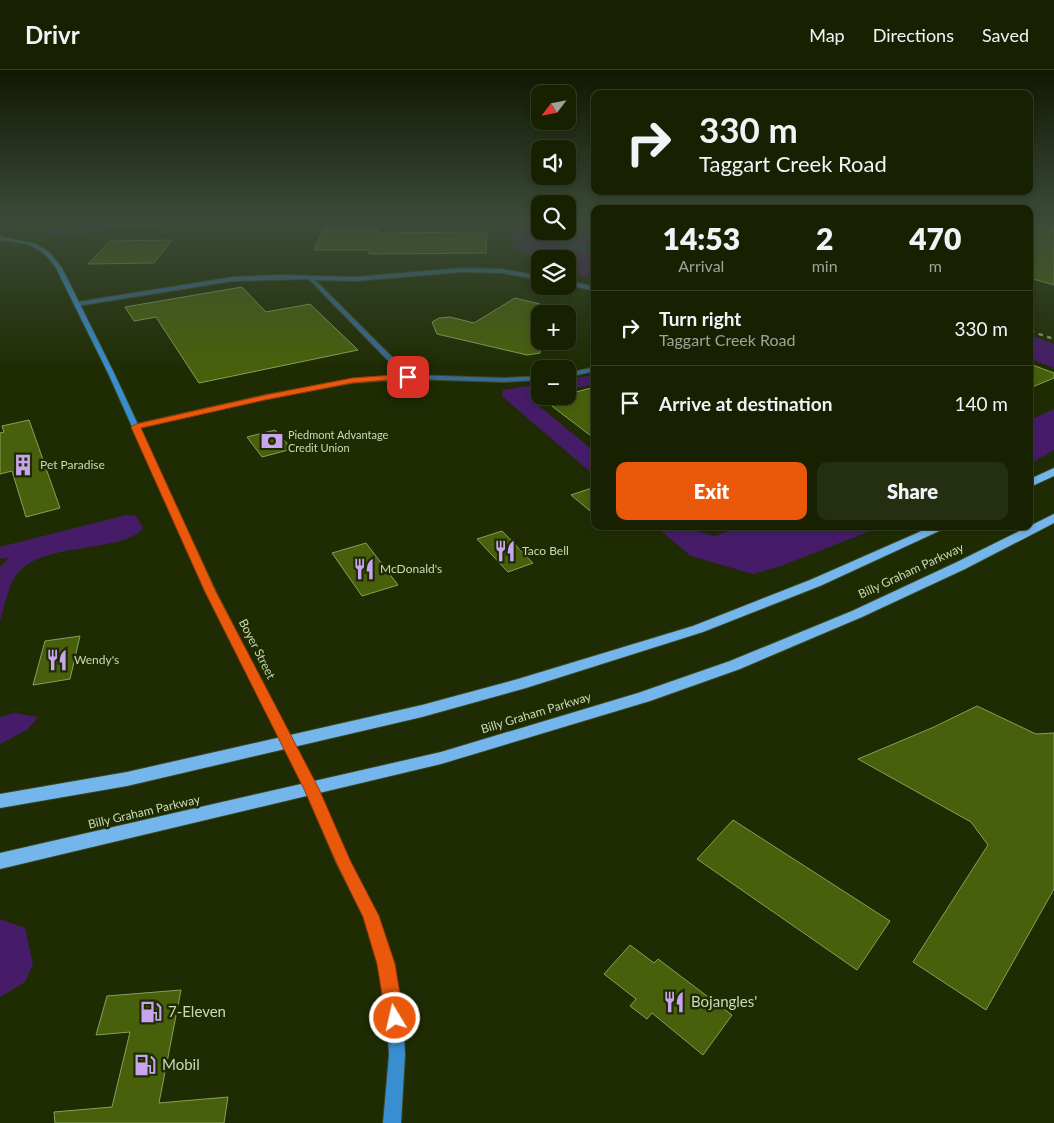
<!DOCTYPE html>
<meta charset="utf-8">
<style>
body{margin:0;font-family:Lato,sans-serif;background:#242e11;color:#f1f3f6;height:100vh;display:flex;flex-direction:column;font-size:19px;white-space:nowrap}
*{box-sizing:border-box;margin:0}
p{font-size:16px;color:#9ea399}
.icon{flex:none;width:28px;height:28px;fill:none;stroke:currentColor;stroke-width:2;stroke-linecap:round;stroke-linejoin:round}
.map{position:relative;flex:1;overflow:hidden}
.drawer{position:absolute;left:591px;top:135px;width:442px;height:325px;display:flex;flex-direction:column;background:#172102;border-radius:10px;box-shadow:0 2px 8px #0003,0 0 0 1px #363e24}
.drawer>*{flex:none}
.guide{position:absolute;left:591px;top:20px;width:442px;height:105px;border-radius:10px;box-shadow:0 2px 8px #0003,0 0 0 1px #363e24;background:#172102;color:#f1f3f6;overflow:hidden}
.needle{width:32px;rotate:238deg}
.buttons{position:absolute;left:531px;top:15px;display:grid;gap:10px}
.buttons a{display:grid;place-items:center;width:45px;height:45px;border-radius:10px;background:#172102;box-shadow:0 2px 8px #0003,0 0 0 1px #363e24;font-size:25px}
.pin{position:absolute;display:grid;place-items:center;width:42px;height:42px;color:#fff;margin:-21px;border-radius:10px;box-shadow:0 2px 8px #0006}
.me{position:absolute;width:55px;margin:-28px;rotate:351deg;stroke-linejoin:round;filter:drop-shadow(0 0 4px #0008)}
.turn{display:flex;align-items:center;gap:18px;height:105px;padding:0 25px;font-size:22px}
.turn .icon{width:65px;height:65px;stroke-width:2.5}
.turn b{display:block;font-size:35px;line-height:42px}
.eta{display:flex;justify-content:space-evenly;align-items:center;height:85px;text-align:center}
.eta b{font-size:30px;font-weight:800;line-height:35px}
.cta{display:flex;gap:10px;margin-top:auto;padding:10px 25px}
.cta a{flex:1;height:58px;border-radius:10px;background:#ea580c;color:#fff;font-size:20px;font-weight:800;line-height:58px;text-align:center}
.cta a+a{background:#242e11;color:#f1f3f6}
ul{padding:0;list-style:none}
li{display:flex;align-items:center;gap:15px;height:75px;padding:0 25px;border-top:1px solid #363e24}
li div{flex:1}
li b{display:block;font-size:19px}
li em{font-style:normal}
header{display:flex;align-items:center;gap:30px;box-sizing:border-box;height:70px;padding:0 25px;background:#172102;border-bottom:1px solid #363e24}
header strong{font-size:24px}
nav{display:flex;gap:28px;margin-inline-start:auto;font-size:18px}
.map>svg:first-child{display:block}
</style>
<header>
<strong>Drivr</strong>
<nav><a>Map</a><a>Directions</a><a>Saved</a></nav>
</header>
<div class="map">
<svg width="1054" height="1053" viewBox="0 0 1054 1053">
<rect width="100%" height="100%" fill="#1f2c03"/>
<path fill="#461c69" d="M34,150H254L115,158L61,166H51Z
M489,150H540V161H568V150H595V210L568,200V189H540L513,177C510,160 505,155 489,150Z
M1030,265L1054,274V298L1030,289Z
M595,305V314L568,320V309Z
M540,314V326L535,327L539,336L595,382V406L502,326L503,320Z
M1054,339V380L1030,394V350Z
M126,445L136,446L143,458C124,484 38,470 15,507C8,517 4,538 0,551V497L7,490L8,487L0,489V477Z
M655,456H690L696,461L715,466L743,456H883L781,496L753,504L691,486Z
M14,643L38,647L27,660L0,674V647Z
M0,849L25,858L33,894L25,912L0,927Z"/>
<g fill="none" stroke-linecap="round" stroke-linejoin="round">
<path stroke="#194944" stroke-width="3" d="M536,150L540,157
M545,161C561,172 576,180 595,179"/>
</g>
<path fill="#48600c" stroke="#86a255" d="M1048,150H1054V215L1030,208V158Z
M324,159H378L377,163L487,162L486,183L369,184L370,180H314Z
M172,170L154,193L88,194L110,171Z
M242,217L266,242L310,234L358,280L199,313L156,247L134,251L125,237Z
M515,228L540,234V283L527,285L437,264L432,252L439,248L450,247L474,253Z
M1030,294L1054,303V308L1030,318Z
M595,317V369L544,330L568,326V324Z
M29,350L60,438L26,447L12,401L0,404V363L4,362L2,356Z
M275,360L292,379L262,387L247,367Z
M595,417V445L571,425Z
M502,461L533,493L508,502L477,469Z
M366,473L398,515L362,526L332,483Z
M80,566L70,609L33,615L45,571Z
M977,636L1036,664L1054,663V819L986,940L913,892L988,775L971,752L858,689L934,657Z
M733,750L890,851L857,900L697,789Z
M630,875L654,893L658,889L732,945L703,985L652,943L647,949L630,936L636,929L604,904Z
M181,920L159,1033L228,1027L224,1053H55L54,1042L112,1037L130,962L96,965L107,926Z"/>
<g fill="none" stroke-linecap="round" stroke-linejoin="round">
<g stroke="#3a481f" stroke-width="2">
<path id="minor" d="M462,198L502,199L540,206V210L502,203L462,202L355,211L315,210L410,305L505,308L540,306V310L505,312L408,309L352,313L265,329L135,359H132V355L265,325L352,309L402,305L309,209L233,211L77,236L74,234L77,232L233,207L280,205L355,207Z
M568,211L595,217V221L568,215Z
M595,297V301L568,307V303Z"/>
</g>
<g stroke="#3a481f" stroke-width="2">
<path id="secondary" d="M0,166L36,174L49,182L62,198L114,303L216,522L317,719L349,790L378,846L394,894L403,948L405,985L401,1053H383L389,985L387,948L378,894L364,847L336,792L305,719L206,522L108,303L56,198C41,175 26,173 0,170Z"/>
</g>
<g stroke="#3a481f" stroke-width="2">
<path id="trunk" d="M1054,398V406L1030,417V409Z
M1054,444V453L965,499L862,547L740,599L650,631L441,694L0,799V783L441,682L638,623L730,591L852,541L955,493Z
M933,456H950L820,516L703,562L526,618L422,647L127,716L0,738V724L127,702L422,635L518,609L693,556L810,510Z"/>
</g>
<use href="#minor" fill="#386993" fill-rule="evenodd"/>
<use href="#secondary" fill="#388ed0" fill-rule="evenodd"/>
<use href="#trunk" fill="#74b6ec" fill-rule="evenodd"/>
<path stroke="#84936c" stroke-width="2.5" stroke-dasharray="4.5 4.5" stroke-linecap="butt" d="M1030,261L1054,269"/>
</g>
<linearGradient id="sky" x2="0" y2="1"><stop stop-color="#111802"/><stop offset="0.51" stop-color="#3c4b39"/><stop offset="1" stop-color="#3c4b39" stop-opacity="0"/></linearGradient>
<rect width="1054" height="297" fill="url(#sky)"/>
<path fill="#ea580c" stroke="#983908" d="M408,304L411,305V308L352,313L265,330L141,358L216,522L319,719L350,790L379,846L395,894L404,948L401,955L395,957L388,955L386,948L377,894L363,847L336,792L304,719L205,522L131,357L136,354L265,325L352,308Z"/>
<defs>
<g id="bank-bare" transform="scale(1.725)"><path d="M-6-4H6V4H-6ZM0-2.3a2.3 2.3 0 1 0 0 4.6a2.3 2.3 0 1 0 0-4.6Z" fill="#c8a6ef" stroke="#1f2c03" stroke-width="2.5" paint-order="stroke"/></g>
<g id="building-bare" transform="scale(1.725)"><path d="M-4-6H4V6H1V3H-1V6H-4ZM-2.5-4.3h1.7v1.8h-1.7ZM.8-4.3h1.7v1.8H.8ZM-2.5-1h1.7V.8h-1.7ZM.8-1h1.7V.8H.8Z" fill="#c8a6ef" stroke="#1f2c03" stroke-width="2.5" paint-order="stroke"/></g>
<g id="restaurant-bare" transform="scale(1.725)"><path d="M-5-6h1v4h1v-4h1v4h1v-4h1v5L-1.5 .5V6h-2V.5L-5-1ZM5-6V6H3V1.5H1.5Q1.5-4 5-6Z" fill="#c8a6ef" stroke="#1f2c03" stroke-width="2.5" paint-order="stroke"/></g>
<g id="fuel-bare" transform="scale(1.725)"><path d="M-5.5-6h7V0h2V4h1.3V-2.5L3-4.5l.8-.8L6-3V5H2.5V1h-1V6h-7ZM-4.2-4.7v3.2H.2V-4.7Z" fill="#c8a6ef" stroke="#1f2c03" stroke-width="2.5" paint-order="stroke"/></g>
</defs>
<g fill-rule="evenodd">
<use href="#bank-bare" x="272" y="371"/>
<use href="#building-bare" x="23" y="395"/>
<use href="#restaurant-bare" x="505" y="481"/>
<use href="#restaurant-bare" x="364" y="499"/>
<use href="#restaurant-bare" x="57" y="590"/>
<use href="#restaurant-bare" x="674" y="932"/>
<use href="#fuel-bare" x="151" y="942"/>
<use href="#fuel-bare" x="145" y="995"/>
</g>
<g text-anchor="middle" stroke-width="5" stroke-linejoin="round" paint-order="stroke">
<g font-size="11" fill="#cadab4" stroke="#1f2c03" text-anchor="start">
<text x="288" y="369">Piedmont Advantage<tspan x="288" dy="13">Credit Union</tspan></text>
</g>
<g font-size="12" fill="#cadab4" stroke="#1f2c03" text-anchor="start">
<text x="40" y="399">Pet Paradise</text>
<text x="522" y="485">Taco Bell</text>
<text x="380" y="503">McDonald's</text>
<text x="74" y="594">Wendy's</text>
</g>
<g font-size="12" fill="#cadab4" stroke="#1f2c03">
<text transform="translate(911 501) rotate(-25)" y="4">Billy Graham Parkway</text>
<text transform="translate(257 579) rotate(63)" y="4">Boyer Street</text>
<text transform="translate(536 643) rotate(-17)" y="4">Billy Graham Parkway</text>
<text transform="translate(144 742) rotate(-13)" y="4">Billy Graham Parkway</text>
</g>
<g font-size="15" fill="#cadab4" stroke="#1f2c03" text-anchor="start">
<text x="691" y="937">Bojangles'</text>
<text x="168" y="947">7-Eleven</text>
<text x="162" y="1000">Mobil</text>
</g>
</g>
</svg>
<div class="buttons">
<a><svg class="needle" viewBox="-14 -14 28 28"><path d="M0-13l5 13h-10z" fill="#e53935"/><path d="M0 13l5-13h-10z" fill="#9ea399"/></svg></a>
<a><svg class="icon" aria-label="sound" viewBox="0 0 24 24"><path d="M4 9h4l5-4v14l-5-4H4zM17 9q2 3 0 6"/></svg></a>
<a><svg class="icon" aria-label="search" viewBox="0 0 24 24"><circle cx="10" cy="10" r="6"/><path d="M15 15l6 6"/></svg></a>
<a><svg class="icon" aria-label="layers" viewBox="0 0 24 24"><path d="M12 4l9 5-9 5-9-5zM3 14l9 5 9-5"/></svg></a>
<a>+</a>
<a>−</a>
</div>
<div class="pin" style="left:408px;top:307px;background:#d93025"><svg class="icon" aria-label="arrive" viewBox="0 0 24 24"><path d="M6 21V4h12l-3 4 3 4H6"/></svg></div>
<svg class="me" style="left:395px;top:948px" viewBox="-20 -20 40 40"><circle r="17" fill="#ea580c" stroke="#fff" stroke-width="3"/><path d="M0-11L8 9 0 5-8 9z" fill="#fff"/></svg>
<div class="guide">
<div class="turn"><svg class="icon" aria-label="right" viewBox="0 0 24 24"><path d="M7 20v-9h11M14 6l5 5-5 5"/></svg><div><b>330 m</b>Taggart Creek Road</div></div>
</div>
<section class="drawer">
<div class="eta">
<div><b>14:53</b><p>Arrival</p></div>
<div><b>2</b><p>min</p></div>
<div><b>470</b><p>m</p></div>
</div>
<ul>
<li><svg class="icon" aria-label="right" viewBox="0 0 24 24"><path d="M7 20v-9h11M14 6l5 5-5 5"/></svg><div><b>Turn right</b><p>Taggart Creek Road</p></div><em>330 m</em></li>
<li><svg class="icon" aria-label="arrive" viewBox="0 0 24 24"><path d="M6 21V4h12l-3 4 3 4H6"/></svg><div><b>Arrive at destination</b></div><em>140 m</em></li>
</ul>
<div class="cta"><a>Exit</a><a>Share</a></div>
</section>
</div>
